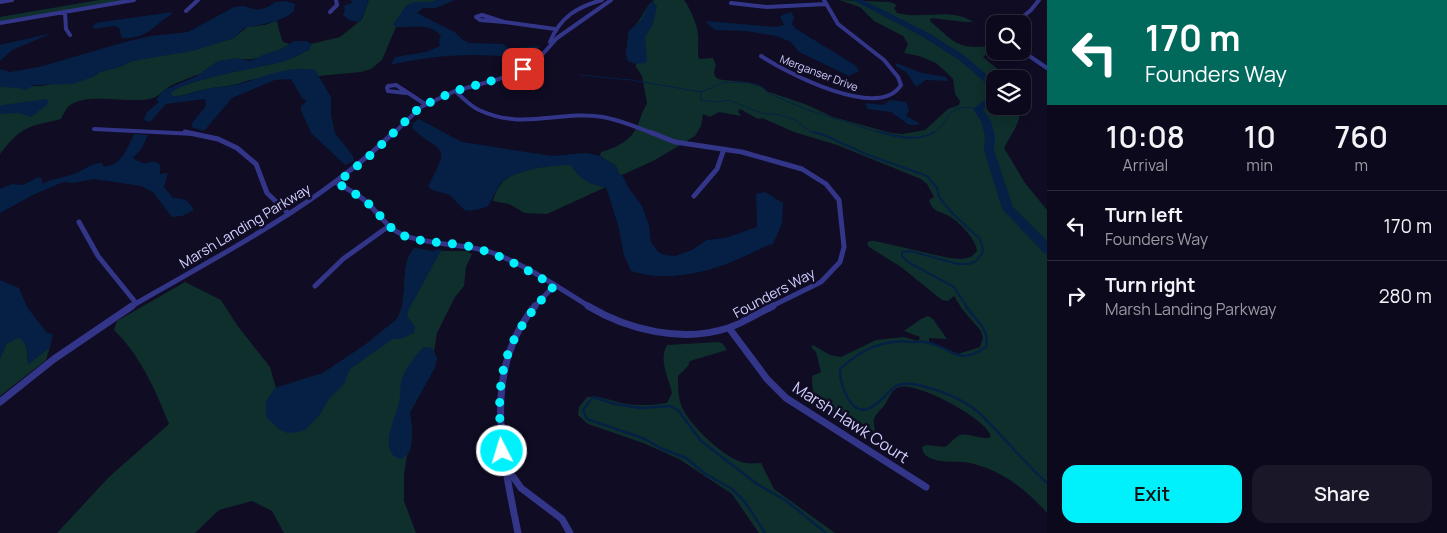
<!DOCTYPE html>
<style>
body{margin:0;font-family:Manrope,sans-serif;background:#191728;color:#f1f3f6;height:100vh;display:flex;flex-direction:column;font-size:19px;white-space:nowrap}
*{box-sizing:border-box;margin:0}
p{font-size:16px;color:#9a9aa3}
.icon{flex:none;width:28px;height:28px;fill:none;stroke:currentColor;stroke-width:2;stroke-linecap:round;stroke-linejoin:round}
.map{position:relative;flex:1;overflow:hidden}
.side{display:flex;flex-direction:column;background:#0b091b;width:400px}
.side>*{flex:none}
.banner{background:#00695c;color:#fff;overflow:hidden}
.tools{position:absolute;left:986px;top:15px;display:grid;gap:10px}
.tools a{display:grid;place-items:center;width:45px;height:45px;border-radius:10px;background:#0b091b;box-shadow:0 2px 12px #0003,0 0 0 1px #2b2a3a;font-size:25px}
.pin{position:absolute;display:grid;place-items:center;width:42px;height:42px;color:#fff;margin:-21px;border-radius:10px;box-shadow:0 2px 8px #0006}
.me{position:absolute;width:55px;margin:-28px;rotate:355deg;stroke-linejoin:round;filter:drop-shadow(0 0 4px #0008)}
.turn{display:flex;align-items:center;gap:18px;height:105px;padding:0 15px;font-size:22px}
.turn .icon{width:65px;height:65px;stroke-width:2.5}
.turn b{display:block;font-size:35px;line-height:42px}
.eta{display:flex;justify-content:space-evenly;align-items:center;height:85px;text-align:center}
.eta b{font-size:30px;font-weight:600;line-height:35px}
.action{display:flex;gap:10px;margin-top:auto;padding:10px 15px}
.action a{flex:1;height:58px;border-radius:15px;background:#00f1fb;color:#111;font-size:20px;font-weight:600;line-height:58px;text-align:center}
.action a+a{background:#191728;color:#f1f3f6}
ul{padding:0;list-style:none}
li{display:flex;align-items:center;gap:15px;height:70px;padding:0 15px;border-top:1px solid #2b2a3a}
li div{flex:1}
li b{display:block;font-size:19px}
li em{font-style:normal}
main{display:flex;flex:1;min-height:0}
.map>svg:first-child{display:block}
</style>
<main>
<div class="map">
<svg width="1047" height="533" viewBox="0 0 1047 533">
<rect width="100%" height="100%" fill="#0f0c24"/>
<path fill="#0f2f2c" d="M99,0H125L0,22V17Z
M369,0H437L429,3L422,2L400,15L394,24L396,27L382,60L371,69L361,72L318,76L315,70L249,80C233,87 218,86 202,90C192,92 183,97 172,96L170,94C177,81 262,67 280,62C290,60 300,54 309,50L311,44L340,37L349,30L362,19Z
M654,0H684C690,8 697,24 698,34C699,43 697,50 699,59L713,58L716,65C714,72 712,74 718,79C730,82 760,80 766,91L805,104L833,117L891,133L902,134L925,130L948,109L959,105L960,101L955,94L953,79L944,70L936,63L919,56L904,53L908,44L903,36L874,21L860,7L839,0L890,2L897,5L894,8L897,13C922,20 950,7 973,22H965L931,18L930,21C958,45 956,49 995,46V51L989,52L983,57L1000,71L1020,75L1024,78L995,79V106H1020C1022,122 1011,134 1004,148L1025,183L1047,210V513C1026,489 1001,470 970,463C957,460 923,466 922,447L926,445L945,447C950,444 954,438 958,436C967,431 981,441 991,437C988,419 917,382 900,387C890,389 889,401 883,407C873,418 872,418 876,434L864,436L821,410L813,399L812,376L821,372L816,352L811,347L813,345L830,355L841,357L876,340L904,337L918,341L920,337L904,331L921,319L928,316L933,319L947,339L929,338V342L958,354L980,347L983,338L981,331L962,309L954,296L948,301L942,300L901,267L869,247L867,244L869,241H875L949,258L962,259L971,257L977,251C976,239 958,220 947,215C938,211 932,211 929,200L934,197L927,184L921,179L837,145L794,132L762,118L758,119L740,109L738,112L741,116L719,112L710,117L703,114L701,126L695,136L655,160L622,175L619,174L616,166L600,156L601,152C618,147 633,140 639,122C642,114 642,111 647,104L642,76L636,67V64L628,61L626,53L629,31C642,22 644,7 654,0Z
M277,21L280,34L283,42L290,44C281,50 254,62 244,59C219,67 195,75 172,85C164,89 160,96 153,98C133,105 86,91 69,106C66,108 63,115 61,119C27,127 22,126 0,154V87L41,86L93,77L100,72L119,67L132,61L203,47L234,38L247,27L265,25Z
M571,164C578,178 591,185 606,187L547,214L525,213L509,204L493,201C495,194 497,188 502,183C513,169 554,165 571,164Z
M415,248L431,251H466L472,254L466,267L464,286L455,297L437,333L434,352L437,358L435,367L409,414L412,428L411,448L407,455L404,475V501L416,533H284L272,511L252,501L219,510L195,533H57L109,477L169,424C156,391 140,355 114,330L117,321L185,282L221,300L237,325L270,367L276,388L323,373L365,345L397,319C410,299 398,262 415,248Z
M19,337C29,344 27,354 28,364L50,347L46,360L0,396V359L6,344Z
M719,342L723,344L727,350L690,361L688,366L678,376C678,386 678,398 682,407C689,425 727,461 746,463C751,464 756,463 761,463L774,489L835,533H759L732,494L679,459L643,443L588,424L578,415L579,407L587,397C601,395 614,402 627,404C640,406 654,405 667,403L672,393C669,378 658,360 667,345Z"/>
<path fill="#052044" d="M351,0H369L360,22L349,20L343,15L345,8L343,6L352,3Z
M437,0H455L436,8H423L417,13L456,33L463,40L469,43L503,44L508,48H515L540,46L533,55L525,60C486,51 430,55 391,65L395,57L426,52L440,46L439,40L441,36C429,22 413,28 396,27L393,24C399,19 402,8 409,4C417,0 428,4 437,0Z
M285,1L295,4L294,11L288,16L274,22L244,28L234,38L193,51L132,61L119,67L100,72L93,77L73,84L34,85L26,90L19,88L0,87V69L10,72L39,67L125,42L151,36L188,32L234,7L244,6L257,10L268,7L275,2Z
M653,1L657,7L653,24L645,37L647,61L645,63L637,64L628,61L626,53L629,31L641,20L650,3Z
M172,12V14C153,25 149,39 122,38L119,28L114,26L92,29L95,23Z
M791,12L794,17L792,24L796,29L855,65L859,71L849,76L799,52L791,42L776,36L746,31L715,30L705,21L776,27L784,25L780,16Z
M48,34H50L12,50L0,61V45Z
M294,41H307L311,44L309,50C300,54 290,60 281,62C262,67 176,81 171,94L172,96C183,97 191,93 202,90C214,87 227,87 240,84C263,77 290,65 315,70L331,97V114L335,133L353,156L354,161L345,165L311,133L301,110V106L307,101L302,98L291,79L275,80L232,98L204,131L192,127V123L206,106L205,99L166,104L150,122L144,120L147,112L159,102L156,100L164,90L195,77L218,61L235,58L250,61L265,54L282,49Z
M896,63L922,73L946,77L948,81L926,80L916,87L907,73L896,66Z
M46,99L49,102L48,104L31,117L19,113L0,114V106L3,105Z
M890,100L906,102L909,111L906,116L919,123L918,125H909L891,112L868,109L865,105L866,103L883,105Z
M419,119L462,142L552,156L586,153L600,156L616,166L619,174L622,175L630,190L642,206L649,225L651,242L658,252L665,255L675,256L692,250L707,240L725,238L757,227L756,194L765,192L783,203L782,223L773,244C759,248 747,256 734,261C702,274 664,282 631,271L624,255L618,225L606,187C589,184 580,180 571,165C553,165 518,169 503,181C496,187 494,199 487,207C461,214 467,212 450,195L432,190L428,186C452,141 441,155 412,128L413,123Z
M134,134L148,135L142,148L133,158C141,163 145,165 154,161L160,165V174L168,173L164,187L173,198C184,198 188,200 194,210L182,216L172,217L153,192L141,186L94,179L73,183L63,182L33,195L0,213V189L12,184L23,185L38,177L42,179V184C53,178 65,178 76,173C86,169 91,163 102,163L103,166C120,168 128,147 134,134Z
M415,248L431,251L442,249L409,309L407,316L415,327L414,333L401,339H393L350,369L344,384L329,399L319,416L305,430L299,432L287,433L279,429L266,417V401L275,388L323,373L365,345L397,319C410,299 398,262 415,248Z
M0,280L19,288L27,307L47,333L53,334L50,347L28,365C28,354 29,344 19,338L6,344L0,359Z
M424,347L432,348L437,358L435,367L410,412L412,428L411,448L407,455L401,459C376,453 396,417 399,403C401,394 399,385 403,376C407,366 416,354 424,347Z"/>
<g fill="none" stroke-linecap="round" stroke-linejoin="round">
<path stroke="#052044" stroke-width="1" d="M580,75L631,80L701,92L725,82L749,83L762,87L770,94L808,110L884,134
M701,92V100L718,102L728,100L761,113L780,115L795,120L811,132L819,134
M932,134C954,120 944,102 978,109"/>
<path stroke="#052044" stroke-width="2" d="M813,132L824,135L868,155L927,176L937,188L939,197L953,214L980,239L983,249L982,254L976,261L969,264H958L910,251L902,252V256L908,262L954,287L967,307
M880,132C896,137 919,142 934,132"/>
<path stroke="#052044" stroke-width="2.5" d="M966,306C974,319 991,330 986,347C956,366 957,350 929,343C924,341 919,342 914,342C883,339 862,349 840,369C839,383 851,418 870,408C893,396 888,377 922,386C940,390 963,399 978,412C1002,434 1022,461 1047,483
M765,533L745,502L732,489L704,473L686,458L660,448L645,439L587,419L583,410L593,397L615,404L641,408L670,406L678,410L701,441L757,484L785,500L826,533"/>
<path fill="#052044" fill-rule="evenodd" d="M853,0H863L929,33L965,56L994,81L995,101L983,110L991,121L995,136L994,150L1013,207L1047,241V254L1043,252L1002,209L984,150L985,136L981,121L973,109L987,98L989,89L987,84L959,60L923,37Z"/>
<path stroke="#333588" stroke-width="4" d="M0,2L12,0
M731,3L767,7L826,4
M186,11L198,0
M330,12L337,5L336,0
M65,13L66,29L70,35
M482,15L504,22L480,20L476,17Z
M504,22L555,29
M0,23L134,0
M1014,24L1031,10L1039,0
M550,42C560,17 577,7 602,0
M1022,51L1047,68
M761,56C787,73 879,121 901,85L898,77L884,60L838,24L824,0
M455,91C462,97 470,106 479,110C524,131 558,110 603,117C620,120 637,127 654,134
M406,93L388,91L387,88L388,86L396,85L425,104
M94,129L195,134
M393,134L421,107L455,91L499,79L523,69L541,56L557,38L611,0"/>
<path stroke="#333588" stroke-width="5" d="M185,132L218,139L237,148L256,164L267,193L289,214
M650,132L675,142L742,152L802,169L826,184L839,200L844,247L840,262L821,282L770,307
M337,183C346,188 355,193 363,199C377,210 386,228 403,235C432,246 464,243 493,253C528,266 559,288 590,307
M694,196L717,169L724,149
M79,222L98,256L136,303
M315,286L343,259L389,226
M130,307C221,254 318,206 394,132
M534,307L554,286"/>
<path stroke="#333588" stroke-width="7" d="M588,306C628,330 682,343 728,328C743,323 758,313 773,306
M729,328L767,379L786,398L926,487
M0,402L54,359L132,306
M507,468L521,488L562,519L570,533
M518,533C503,458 481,371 535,306"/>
</g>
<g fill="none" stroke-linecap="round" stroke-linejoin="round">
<path stroke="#00f1fb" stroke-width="9" stroke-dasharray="0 16.2" d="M502,451C495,376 501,342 554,286C525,268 497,252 463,245C442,242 422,243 402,235C389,229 382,217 372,207C362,197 349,190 337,183L374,152L420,107L455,91L498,79L523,69"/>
</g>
<g text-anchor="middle" stroke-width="5" stroke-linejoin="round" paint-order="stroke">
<g font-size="11" fill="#d2d0ff" stroke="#0f0c24">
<text transform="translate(819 73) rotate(21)" y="4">Merganser Drive</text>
</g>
<g font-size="14" fill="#d2d0ff" stroke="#0f0c24">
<text transform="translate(245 226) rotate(-31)" y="5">Marsh Landing Parkway</text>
<text transform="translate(774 293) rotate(-28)" y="5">Founders Way</text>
</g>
<g font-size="16" fill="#d2d0ff" stroke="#0f0c24">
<text transform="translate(851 422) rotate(33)" y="6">Marsh Hawk Court</text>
</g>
</g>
</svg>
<div class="tools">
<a><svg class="icon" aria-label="search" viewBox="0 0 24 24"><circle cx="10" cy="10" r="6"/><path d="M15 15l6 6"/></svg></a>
<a><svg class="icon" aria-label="layers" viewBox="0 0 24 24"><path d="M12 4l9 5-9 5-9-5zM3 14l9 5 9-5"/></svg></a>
</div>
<div class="pin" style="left:523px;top:69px;background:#d93025"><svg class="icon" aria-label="arrive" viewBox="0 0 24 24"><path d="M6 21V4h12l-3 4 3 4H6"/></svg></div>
<svg class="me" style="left:502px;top:451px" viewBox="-20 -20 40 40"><circle r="17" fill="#00f1fb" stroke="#fff" stroke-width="3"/><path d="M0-11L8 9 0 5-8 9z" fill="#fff"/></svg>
</div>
<section class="side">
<div class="banner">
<div class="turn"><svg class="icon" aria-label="left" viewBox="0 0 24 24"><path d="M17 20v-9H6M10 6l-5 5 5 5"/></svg><div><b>170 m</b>Founders Way</div></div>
</div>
<div class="eta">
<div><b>10:08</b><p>Arrival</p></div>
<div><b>10</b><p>min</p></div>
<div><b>760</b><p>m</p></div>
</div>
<ul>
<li><svg class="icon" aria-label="left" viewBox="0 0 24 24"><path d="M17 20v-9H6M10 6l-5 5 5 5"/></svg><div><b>Turn left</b><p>Founders Way</p></div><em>170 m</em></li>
<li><svg class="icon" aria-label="right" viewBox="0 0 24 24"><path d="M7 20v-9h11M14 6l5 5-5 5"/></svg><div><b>Turn right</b><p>Marsh Landing Parkway</p></div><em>280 m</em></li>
</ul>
<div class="action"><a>Exit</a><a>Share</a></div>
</section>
</main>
